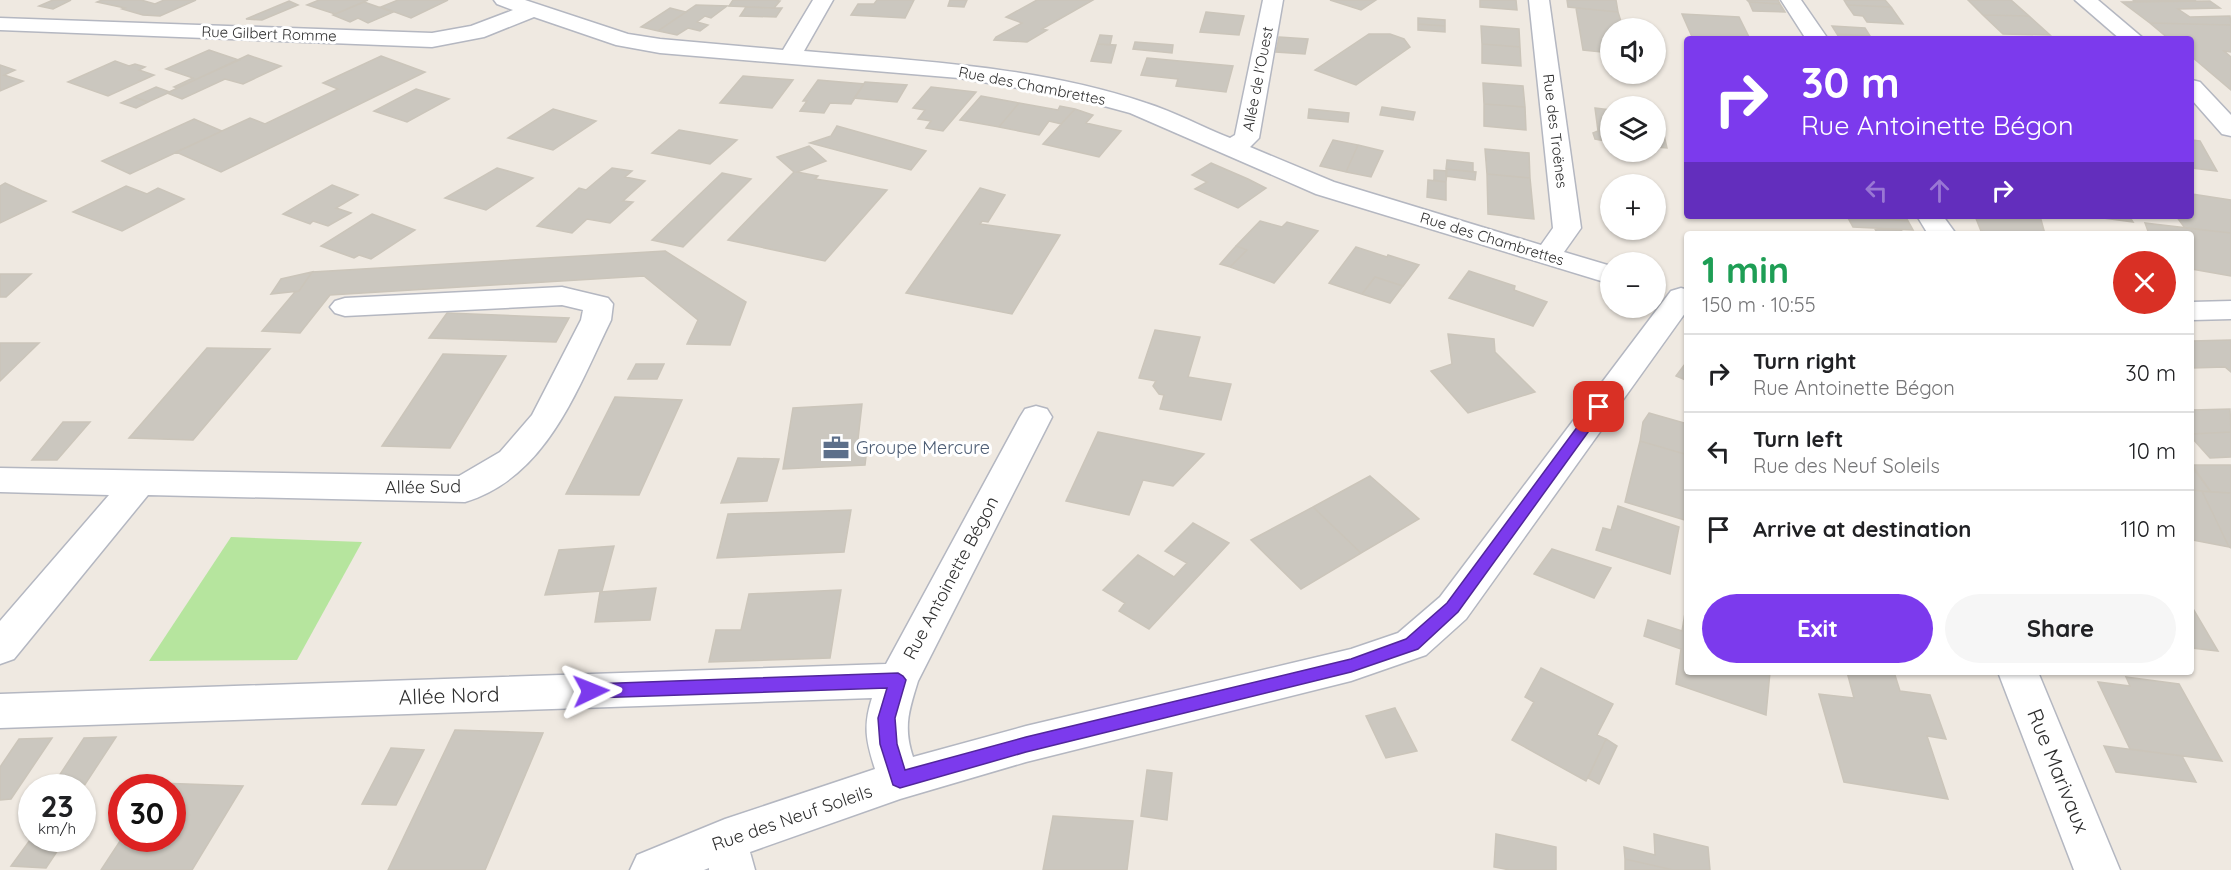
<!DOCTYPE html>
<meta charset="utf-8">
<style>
body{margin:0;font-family:Quicksand,sans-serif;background:#f6f6f6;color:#202124;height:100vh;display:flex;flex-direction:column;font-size:22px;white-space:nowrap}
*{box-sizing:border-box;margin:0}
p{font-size:20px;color:#757577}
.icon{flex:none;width:33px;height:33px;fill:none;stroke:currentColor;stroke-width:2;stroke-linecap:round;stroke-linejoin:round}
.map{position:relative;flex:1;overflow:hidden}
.drawer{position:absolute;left:1684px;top:231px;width:510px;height:444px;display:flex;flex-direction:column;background:#fff;border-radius:6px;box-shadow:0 2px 4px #0004}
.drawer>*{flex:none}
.hud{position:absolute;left:1684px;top:36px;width:510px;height:183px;border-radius:6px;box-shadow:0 2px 4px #0004;background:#7c3aed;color:#fff;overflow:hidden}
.tools{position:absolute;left:1600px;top:18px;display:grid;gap:12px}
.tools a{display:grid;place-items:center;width:66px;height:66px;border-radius:50%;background:#fff;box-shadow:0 2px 4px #0004;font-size:30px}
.speed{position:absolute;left:18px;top:774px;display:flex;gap:12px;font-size:30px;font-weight:700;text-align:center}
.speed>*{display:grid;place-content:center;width:78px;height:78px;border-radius:50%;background:#fff;box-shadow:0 2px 4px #0004;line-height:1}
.speed small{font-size:15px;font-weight:400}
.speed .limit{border:9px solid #d22;background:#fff;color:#111}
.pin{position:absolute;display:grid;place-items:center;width:51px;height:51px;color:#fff;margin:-26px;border-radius:12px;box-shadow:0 3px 9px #0006}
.me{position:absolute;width:66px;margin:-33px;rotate:88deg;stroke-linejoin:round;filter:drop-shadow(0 0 4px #0008)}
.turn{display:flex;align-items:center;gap:21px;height:126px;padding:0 18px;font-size:27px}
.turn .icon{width:78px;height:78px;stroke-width:2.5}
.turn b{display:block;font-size:42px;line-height:51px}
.lanes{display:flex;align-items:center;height:57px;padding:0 18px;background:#0003;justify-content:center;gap:30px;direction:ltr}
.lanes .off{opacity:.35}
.round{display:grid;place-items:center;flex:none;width:63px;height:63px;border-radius:32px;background:#f6f6f6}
.head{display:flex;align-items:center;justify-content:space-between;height:102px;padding:0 18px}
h1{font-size:36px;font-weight:800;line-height:45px;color:#1e9e55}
.primary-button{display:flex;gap:12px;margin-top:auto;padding:12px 18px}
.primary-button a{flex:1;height:69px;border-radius:36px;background:#7c3aed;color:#fff;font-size:24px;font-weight:800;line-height:69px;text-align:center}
.primary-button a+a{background:#f6f6f6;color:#202124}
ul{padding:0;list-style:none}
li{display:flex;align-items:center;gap:18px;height:78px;padding:0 18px;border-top:2px solid #e0e0e0}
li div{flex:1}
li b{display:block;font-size:22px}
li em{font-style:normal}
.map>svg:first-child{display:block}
</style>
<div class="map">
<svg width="2231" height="870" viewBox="0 0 2231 870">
<rect width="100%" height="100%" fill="#efe9e1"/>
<path fill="#b6e59e" d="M231,537L362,542L297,660L149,661Z"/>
<path fill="#cbc7bf" stroke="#cbc5ba" stroke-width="1.5" d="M53,0H71L53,9L39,6Z
M102,0H141L155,4L164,0H196L160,16L143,15L122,9L125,8L97,2Z
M319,0H368L335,14L307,5Z
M398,0H448L411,18L381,7Z
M733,0H774L780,1L774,8L729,6Z
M877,0H914L905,18L851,15L858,4H874Z
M950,0H967L964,7L948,6Z
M1037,0H1093L1042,29L1047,30L1027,42L994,40L996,37L1022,23L1006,17Z
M1330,0H1376L1361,10Z
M1480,0H1516L1517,10L1480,7Z
M1567,0H1616L1618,12L1568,7Z
M1747,0H1778L1780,4L1749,2Z
M1844,0H1885L1891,7L1847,5Z
M1968,0H2011L2029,16L1983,15Z
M2133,0H2194L2196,1L2136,2Z
M289,1L298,5L262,20L246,19Z
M2210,1L2220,8L2178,9L2190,17L2230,16L2231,25L2150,23L2122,2Z
M364,2L393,12L368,23L358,18L350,22L333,15Z
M1749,2L1780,4L1785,12L1753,11Z
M696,5L727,6L711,18L705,16L697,22L708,25L700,31L688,28L677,35L658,31Z
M1847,5L1891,7L1903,24L1867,22L1863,16L1854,15Z
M746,7L774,8H782L776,17L740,16Z
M670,8L686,12L658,31L641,27Z
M1576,8L1618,12L1623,28H1611V53L1583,50Z
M1206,12L1244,16L1239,35L1200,32Z
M1682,14L1739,17L1750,39H1693Z
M1983,15L2029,16L2050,35L2003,34Z
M1418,18L1445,20V26L1418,24Z
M2150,23L2231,25V52L2224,51L2231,57V90L2192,57V39H2169Z
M1418,24L1445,26V32L1418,30Z
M1481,26L1519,29L1520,47L1482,44Z
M1832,26L1865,28L1870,36L1837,34Z
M1369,34H1390L1404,39L1410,47L1356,85L1315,70Z
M1837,34L1870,36L1872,39H1840Z
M1100,35L1112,36L1110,45L1097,44Z
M1279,37L1308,39L1305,54L1276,52Z
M1135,42L1173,45L1172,53L1133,49Z
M1097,44L1116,45L1111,63L1091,61Z
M1482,44L1520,47L1521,66L1482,63Z
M209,50L239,60L177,88L174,87L193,78L166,69Z
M248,55L281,66L243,84L225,79L182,99L167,93Z
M381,56L425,72L221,172L176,152L250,118L265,124L338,89L323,83Z
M1147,58L1233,66L1226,92L1176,86L1178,79L1141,75Z
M115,61L129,66L135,64L145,67L139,70L154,75L108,96L68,82Z
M0,65L15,70L4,75L23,81L0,91Z
M743,76L793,80L772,108L720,103Z
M818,80L864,84L851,104L830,103L824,113L800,111L807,101H803Z
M865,82L907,85L897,102L854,98Z
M1483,83L1523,86L1525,107L1484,104Z
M156,87L170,92L148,102L134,97Z
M931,87L976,92L943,131L926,128L931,121L918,119L925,110L913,108Z
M416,89L449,99L407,122L374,111Z
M981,96L1019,103L999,127L960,120Z
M134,97L148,102L136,108L121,103Z
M1019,103L1058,110L1060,106L1075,109L1061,124L1049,121L1039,135L999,127Z
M1484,104L1525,107L1526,130L1484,126Z
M1382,107L1415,112L1413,120L1380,115Z
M1595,108L1611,110V142L1595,139L1593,133L1598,131Z
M553,109L596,121L553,150L508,138Z
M1075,109L1093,115L1086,123L1121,131L1099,157L1043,144Z
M1309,109L1349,113L1348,122L1308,118Z
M1656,114H1659L1667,148L1656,147Z
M194,119L222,131L130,174L102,161Z
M837,126L926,151L911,170L810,143L831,136Z
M679,130L737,140L710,164L652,153Z
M1333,140L1358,145L1346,172L1320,166Z
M2192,140L2200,141L2217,171L2192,168Z
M1358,145L1383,151L1371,177L1346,172Z
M809,146L826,161L797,172L818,176L815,179L887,190L825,261L728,240L794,172L777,157Z
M1485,149L1529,153L1530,178L1487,174Z
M1447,160L1473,163V172L1446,169Z
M1211,163L1248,179L1266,188L1238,208L1195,189L1207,182L1192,175Z
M497,168L533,178L486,210L445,198Z
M612,168L632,171L625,177L645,181L623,201L633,202L610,223L587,219L572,233L537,226L579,188L586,190Z
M1446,169L1476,172L1475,180L1446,176Z
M1434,170L1447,171L1446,182L1434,180Z
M722,173L751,179L683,247L652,240Z
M1487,174L1530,178L1534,219L1488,214Z
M1428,180L1446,182V200L1427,197Z
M5,183L22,191L46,201L0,223V186Z
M332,185L358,195L336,208L351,213L328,226L313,221L310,224L283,214Z
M126,186L147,194L158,188L184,199L122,231L73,212Z
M980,188L1005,195L988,222L982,221L980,224L1060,235L1012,314L906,293Z
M2192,194L2231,200V233L2185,228L2176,216H2192Z
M372,214L415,230L371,259L359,255L354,258L321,246Z
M1847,216L1908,221L1913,230L1853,227Z
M1872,216H1905L1908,221L1873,218Z
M1975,216H2040L2045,234H1998L1981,231Z
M2095,216H2129L2133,222L2096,217Z
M1260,221L1282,227L1287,222L1318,231L1274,283L1230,267L1247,250L1236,246Z
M2145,223L2231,233V276L2192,269V234H2149Z
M1875,229L1901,230L1904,234H1878Z
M1236,246L1247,250L1230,267L1220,264Z
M1356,247L1387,257L1388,255L1419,265L1403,286L1375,277L1362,294L1329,283Z
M665,251L746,302L730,345L687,344L698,320L644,276L330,295L300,333L262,331L295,292L299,291L312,272Z
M1469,271L1515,286L1514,290L1547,302L1533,326L1449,298Z
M312,272L299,291L271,294L281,279Z
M0,274H31L6,297H0Z
M1375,277L1403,286L1390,303L1362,294Z
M447,313L569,318L556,342L429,338Z
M1155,330L1200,337L1188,377L1231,384L1221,420L1160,409L1164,395L1159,394L1153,386L1156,381L1139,378Z
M1448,334L1494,339L1495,352L1535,392L1468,413L1431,371L1452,364Z
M2231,340V372L2225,367L2192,368V341Z
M0,343H39L0,381Z
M207,348L270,349L193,440L129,438Z
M443,354L506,356L450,448L382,446Z
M1688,360V381L1676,376Z
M636,364H664L657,379H628Z
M615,397L682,400L639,495L566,494Z
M862,404L857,448H867L865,465L783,469L793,408Z
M2230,409L2231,432L2192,434V410Z
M1649,413L1688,424V455L1640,441L1643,422Z
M63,422H90L57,460H32Z
M1098,432L1157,444L1204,454L1173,486L1143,480L1129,515L1066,501Z
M2231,432V457L2210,458L2192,438V434Z
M1640,441L1688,455V521L1625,502Z
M738,458L779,459L767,501L721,503Z
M2192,465H2231V493L2211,492Z
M2192,467L2211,492L2192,490Z
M1370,476L1419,519L1361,553L1313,507Z
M2192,490L2202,491L2229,547L2192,540Z
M2202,491L2231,493V548L2229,547Z
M1618,506L1679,527L1670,574L1596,550L1603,528L1611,530Z
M1313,507L1361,553L1301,589L1251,540Z
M851,510L844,552L717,558L728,514Z
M1193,523L1229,543L1149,629L1119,611L1125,603L1103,590L1138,555L1174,577L1187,563L1165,551Z
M614,546L602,591L545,595L559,550Z
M1552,549L1611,568L1594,598L1534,574Z
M656,588L650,620L595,622L600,592Z
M841,590L830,658L709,662L716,630H741L749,594Z
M2192,607L2218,651L2192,648Z
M1685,613H1688V672H1770L1766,715L1676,684L1681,649L1644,636L1648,620L1682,631Z
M1541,668L1613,704L1597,735L1606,739L1586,781L1512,740L1534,702L1525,697Z
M1847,672H1894L1900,691L1930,695L1946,739L1927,736L1948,799L1844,782L1819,694L1854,698Z
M2126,677L2179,684L2222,761L2130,749L2098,682L2130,686Z
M1395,708L1417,751L1386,758L1366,716Z
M455,730L543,733L485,870H388Z
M116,737L82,789V788H51L84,738Z
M52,738L11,799L0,800V767L19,739Z
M1606,739L1617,746L1599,784L1588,778Z
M2104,746L2182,756L2196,782L2116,772Z
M391,748L424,750L396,805L362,804Z
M1147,770L1172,773L1167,820L1141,816Z
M158,783L243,786L192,870H101L122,838H172V788H155Z
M1053,816L1133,821L1127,870H1043Z
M1496,834L1556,847V870H1510L1494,867Z
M1654,834L1708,847L1710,870H1673L1625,859L1624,847L1655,855Z
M30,840L64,841L46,868L11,866Z
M1625,859L1673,870H1625Z"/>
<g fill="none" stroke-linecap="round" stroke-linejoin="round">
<g stroke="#b4b7c1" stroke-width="3">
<path id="street" d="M494,0H525L628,34L660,39L783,50L813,0H833L804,51C918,61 1037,66 1146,103C1175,112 1202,127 1230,138L1235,135L1263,0H1283L1259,138L1250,147L1334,182L1541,245L1553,228L1529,0H1549L1581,228L1564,252L1611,266V284L1316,194L1130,113L1071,97L959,78L660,53L616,45L534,17L484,37L432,47L0,30V18L432,33L471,26L513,10L497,4Z
M1781,0H1801L1828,39H1806Z
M1917,216H1943L1956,234H1928Z
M562,287L608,298L613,304L611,320C577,389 547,477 465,502L148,495L14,659L0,664V621L109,495L0,492V468L459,476L500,452L532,415L581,320L583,310L562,305L345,316L335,313L330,307L335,301L345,298Z
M1681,288L1688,290V309L1466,619L1426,655L1351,681L1026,762L900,799L750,852L755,870H709V868L704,870H630L637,855L725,819L875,769C866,741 863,726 872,698L0,728V694L886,664L1020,417L1025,409L1036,406L1047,409L1052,417L918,681C909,710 903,727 913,757L1026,726L1351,649L1398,633L1440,597L1671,291Z
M2231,301V319L2192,320V302Z
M1998,672H2038L2120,870H2074Z"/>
</g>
<g stroke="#b4b7c1" stroke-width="3">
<path id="secondary" d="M2075,0H2098L2144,39H2120Z
M2192,80L2200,82L2231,115V136L2222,134L2192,100Z"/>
</g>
<use href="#street" fill="#fff" fill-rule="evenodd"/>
<use href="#secondary" fill="#fff" fill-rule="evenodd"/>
</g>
<path fill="#7c3aed" stroke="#51269a" stroke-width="1.5" d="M1599,402L1604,403L1606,407L1604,410L1458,612L1418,649L1351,672L1026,752L900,788L893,785L880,744L878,718L887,688L591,698L585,696L583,691L585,686L591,684L898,673L903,676L906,680L895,718L897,744L905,770L1026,737L1351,659L1406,639L1447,603L1595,403Z"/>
<defs>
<g id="office-bare" transform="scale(2.07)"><path d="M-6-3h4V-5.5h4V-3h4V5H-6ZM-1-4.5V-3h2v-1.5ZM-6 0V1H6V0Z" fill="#5c6f8a" stroke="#fff" stroke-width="2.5" paint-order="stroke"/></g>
</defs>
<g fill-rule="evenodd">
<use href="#office-bare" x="836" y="448"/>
</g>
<g text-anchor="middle" stroke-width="6" stroke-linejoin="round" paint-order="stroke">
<g font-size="15" fill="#2e2e2e" stroke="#fff">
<text transform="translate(269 34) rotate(2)" y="5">Rue Gilbert Romme</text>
<text transform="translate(1258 79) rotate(-79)" y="5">Allée de l'Ouest</text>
<text transform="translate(1032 86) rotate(11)" y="5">Rue des Chambrettes</text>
<text transform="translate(1555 131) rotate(83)" y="5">Rue des Troënes</text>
<text transform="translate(1492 239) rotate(17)" y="5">Rue des Chambrettes</text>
</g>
<g font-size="18" fill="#4e5e75" stroke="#fff" text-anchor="start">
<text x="856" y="454">Groupe Mercure</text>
</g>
<g font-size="18" fill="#2e2e2e" stroke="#fff">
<text transform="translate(423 487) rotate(-1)" y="6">Allée Sud</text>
<text transform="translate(951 578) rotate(-62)" y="6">Rue Antoinette Bégon</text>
<text transform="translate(792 818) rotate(-19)" y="6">Rue des Neuf Soleils</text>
</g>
<g font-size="21" fill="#2e2e2e" stroke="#fff">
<text transform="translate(449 696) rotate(-2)" y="7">Allée Nord</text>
<text transform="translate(2058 771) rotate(68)" y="7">Rue Marivaux</text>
</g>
</g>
</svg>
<div class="tools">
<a><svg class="icon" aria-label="sound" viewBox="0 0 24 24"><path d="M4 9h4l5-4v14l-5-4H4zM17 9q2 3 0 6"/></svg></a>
<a><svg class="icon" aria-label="layers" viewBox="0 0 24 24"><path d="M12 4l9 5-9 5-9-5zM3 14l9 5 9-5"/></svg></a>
<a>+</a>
<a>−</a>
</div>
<div class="speed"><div>23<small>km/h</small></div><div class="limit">30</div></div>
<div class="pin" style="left:1599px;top:407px;background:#d93025"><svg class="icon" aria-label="arrive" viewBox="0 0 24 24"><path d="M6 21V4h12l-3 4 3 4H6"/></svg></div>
<svg class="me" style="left:591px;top:691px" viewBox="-20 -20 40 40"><path d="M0-17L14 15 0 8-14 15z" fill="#7c3aed" stroke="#fff" stroke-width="4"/></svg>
<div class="hud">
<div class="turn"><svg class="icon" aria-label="right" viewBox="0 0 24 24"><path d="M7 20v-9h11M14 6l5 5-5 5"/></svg><div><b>30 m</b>Rue Antoinette Bégon</div></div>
<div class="lanes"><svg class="icon off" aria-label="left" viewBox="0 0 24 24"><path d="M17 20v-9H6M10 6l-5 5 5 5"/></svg><svg class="icon off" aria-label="ahead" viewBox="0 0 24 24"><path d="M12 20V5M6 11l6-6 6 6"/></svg><svg class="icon" aria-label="right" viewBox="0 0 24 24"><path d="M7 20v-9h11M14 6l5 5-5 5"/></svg></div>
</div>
<section class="drawer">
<div class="head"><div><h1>1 min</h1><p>150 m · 10:55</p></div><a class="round" style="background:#d93025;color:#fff"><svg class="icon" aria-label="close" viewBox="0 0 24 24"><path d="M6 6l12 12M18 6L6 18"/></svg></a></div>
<ul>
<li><svg class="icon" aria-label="right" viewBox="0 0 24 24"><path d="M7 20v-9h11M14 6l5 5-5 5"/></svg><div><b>Turn right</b><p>Rue Antoinette Bégon</p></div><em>30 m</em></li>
<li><svg class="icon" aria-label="left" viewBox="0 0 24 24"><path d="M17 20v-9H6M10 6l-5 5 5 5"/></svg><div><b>Turn left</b><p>Rue des Neuf Soleils</p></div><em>10 m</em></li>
<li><svg class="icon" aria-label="arrive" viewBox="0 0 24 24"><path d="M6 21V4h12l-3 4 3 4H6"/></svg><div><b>Arrive at destination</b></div><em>110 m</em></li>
</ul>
<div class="primary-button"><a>Exit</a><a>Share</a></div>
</section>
</div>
